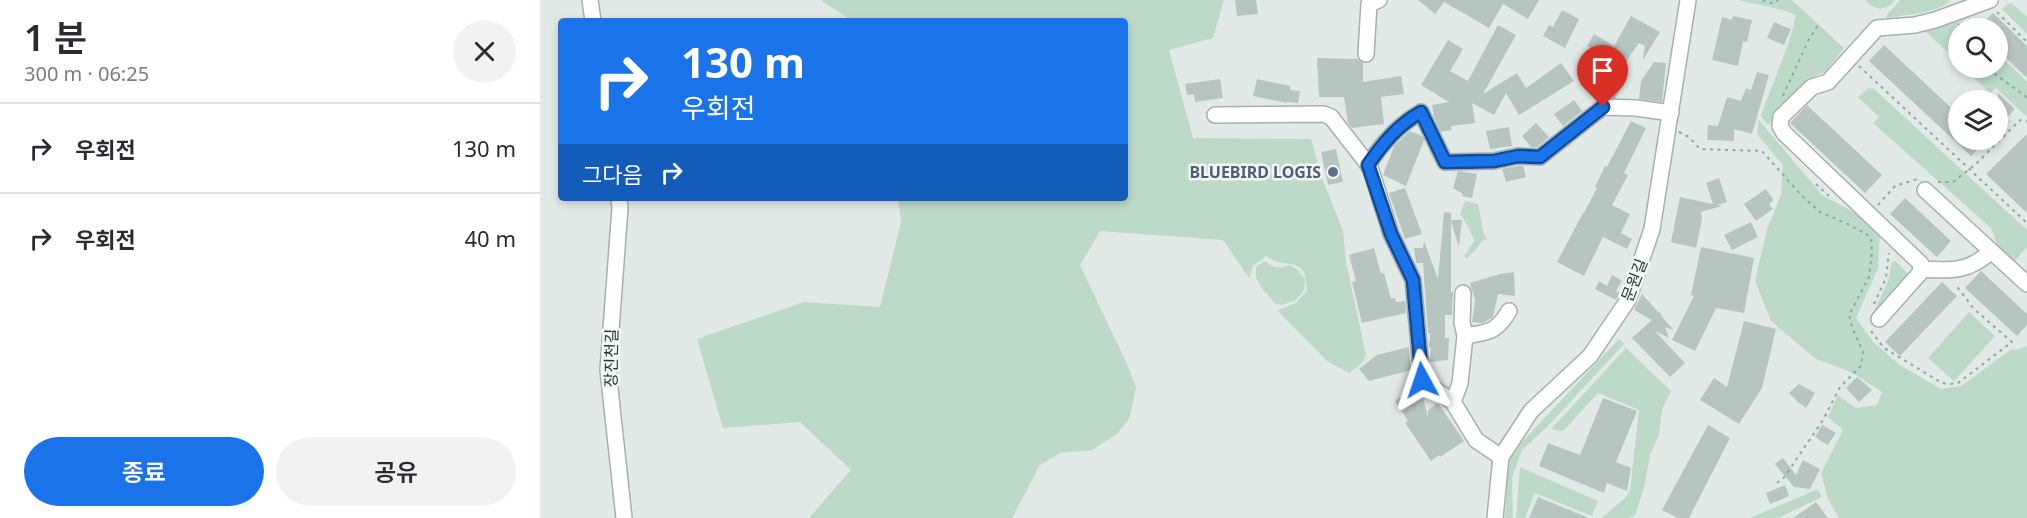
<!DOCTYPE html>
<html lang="ko">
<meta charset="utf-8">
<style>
body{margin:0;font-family:"Noto Sans","Noto Sans KR",sans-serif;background:#f2f2f3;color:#2b2b33;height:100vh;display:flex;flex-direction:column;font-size:22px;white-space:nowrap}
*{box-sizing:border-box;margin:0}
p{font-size:20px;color:#7c7c81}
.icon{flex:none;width:33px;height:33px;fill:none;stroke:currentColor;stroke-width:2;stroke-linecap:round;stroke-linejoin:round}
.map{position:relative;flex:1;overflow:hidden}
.sheet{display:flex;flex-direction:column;background:#fff;width:540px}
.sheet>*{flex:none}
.guide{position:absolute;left:18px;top:18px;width:570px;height:183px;border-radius:6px;box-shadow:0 3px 9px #0003;background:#1a73e8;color:#fff;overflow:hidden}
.fabs{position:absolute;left:1408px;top:18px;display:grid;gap:12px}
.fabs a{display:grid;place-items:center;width:60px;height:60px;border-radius:50%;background:#fff;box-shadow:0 3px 9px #0003;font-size:30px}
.pin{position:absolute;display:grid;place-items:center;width:51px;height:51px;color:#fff;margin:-62px -26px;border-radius:50% 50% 50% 0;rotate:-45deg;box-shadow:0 0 6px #0007}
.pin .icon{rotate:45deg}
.me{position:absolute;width:66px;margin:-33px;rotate:355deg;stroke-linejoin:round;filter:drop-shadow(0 0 4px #0008)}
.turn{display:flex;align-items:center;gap:21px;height:126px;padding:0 24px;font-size:27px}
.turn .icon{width:78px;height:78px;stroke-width:2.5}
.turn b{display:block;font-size:42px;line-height:51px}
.then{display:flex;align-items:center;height:57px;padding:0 24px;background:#0003;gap:12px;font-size:22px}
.round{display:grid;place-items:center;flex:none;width:63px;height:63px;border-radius:32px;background:#f2f2f3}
.headline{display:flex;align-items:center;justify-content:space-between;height:102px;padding:0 24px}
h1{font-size:36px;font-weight:600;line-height:45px}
.action{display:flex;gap:12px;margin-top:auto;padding:12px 24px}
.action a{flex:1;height:69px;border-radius:36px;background:#1a73e8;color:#fff;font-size:24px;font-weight:600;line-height:69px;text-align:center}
.action a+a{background:#f2f2f3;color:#2b2b33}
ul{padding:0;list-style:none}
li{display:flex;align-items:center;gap:18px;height:90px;padding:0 24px;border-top:2px solid #e1e1e2}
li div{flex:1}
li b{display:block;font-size:22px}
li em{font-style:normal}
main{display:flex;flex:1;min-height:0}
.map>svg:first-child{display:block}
</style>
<main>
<section class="sheet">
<div class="headline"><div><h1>1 분</h1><p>300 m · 06:25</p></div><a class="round"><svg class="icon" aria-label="close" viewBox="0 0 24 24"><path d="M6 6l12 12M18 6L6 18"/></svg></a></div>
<ul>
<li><svg class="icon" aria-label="right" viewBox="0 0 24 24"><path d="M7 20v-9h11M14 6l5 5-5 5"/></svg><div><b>우회전</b></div><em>130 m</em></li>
<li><svg class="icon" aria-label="right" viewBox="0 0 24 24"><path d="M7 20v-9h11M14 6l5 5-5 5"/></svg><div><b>우회전</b></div><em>40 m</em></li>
</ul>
<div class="action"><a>종료</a><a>공유</a></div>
</section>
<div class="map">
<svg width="1487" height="518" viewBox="0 0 1487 518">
<rect width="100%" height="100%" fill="#e2eae7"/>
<path fill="#bcdac7" d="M281,0H684L673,38L629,50L653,138L771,139L781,175L803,231L806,262L826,355L822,363L809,373L787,361L740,313L738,310L756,303L767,291C766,252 748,272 726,256L713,266L709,278L683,240L560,231L540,265L586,362L596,387L590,417L577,434L552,450L520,453L500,465L472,518H269L311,470L260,422L183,428L157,339L264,302L340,307L361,222L358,198H585V21H312Z
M1198,0H1252L1304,48L1285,72L1275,76L1228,125L1221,116C1232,82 1249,50 1256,15C1238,7 1217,5 1198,0Z
M1325,0H1355L1350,6L1340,9L1330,5Z
M1360,0H1410C1400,13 1363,15 1346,18C1348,11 1356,6 1360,0Z
M1471,3L1487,17V34L1462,9L1468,4Z
M1424,21L1432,28H1419V63L1385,31L1392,27Z
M1458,54L1487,82V117L1456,88L1450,93L1423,68H1458Z
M1329,88L1334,89L1487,230V249L1486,248L1473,263L1460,252L1451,228L1333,123L1339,117L1318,97Z
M1219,120L1282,195L1312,211L1340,232L1338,268L1316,318L1334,343L1360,365L1401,389L1421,386L1472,349L1476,350L1487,346V518H1299L1288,499L1281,473L1303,430L1288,417L1298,395L1316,408L1337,405L1342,392L1311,372L1276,359L1231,321L1215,281L1227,229L1241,195L1243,165L1217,134Z
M925,201L938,204L944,235L947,239L944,240L927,259L924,256L935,240C929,231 927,222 920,214Z
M725,261C733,268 738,269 749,265L758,270L765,279L764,290L756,300L742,305L736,304L723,290L716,278V267Z
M1356,261L1368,274V277L1335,316L1332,315L1348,281L1352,262Z
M1429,312L1455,336L1414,381L1388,358Z
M1079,339L1084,344L1007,427L982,450L972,478L973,518H965L969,460L981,443Z
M1086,348L1131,391L1122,410L1119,435L1110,455L1104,488L1095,515L1089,518H1061L1085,498L1090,490L1099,410L1058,393L1023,431L1013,430L1012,428Z
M980,467L1058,501L1052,516L995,493L985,518H976Z
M1278,489L1282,497L1238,518H1210Z"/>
<path fill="#b7c5c0" d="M695,0H716L718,14L697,16Z
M878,0H999L988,19L963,4L949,28L904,2L895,14Z
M1022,10L1039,19L1025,48L1003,36L1009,25L1013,27Z
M1453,13L1487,46V78L1458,50V28H1438Z
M1091,16L1120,32L1103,60L1105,46L1099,43L1076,76L1085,82L1075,98H1073L1054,85L1058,82L1051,72L1062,56L1047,46L1054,34L1074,46Z
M1193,16L1212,20L1207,42L1203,41L1198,66L1172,60L1182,17L1192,20Z
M1234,22L1251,29L1244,45L1227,38Z
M958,25L976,35L943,94L977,73L986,88L1021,63L1034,81L979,115L966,93L954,115L932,103L935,123L911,126V130L901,132L894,117L892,105L909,102L881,85L908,40L923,49L910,71L928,81Z
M1344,45L1419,115V140H1446L1431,156L1329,61Z
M777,58L818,59L823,63V82L861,76L864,94L841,97L844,124L812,128L808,123L804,97H779Z
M1114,62L1126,63L1122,102L1099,99L1101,81Z
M1217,72L1229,75L1212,134L1194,129V141L1167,140L1168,125L1178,126L1187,97L1201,101L1206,88L1211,90Z
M680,79L683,98L655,102L654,94L647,95L645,84Z
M717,79L750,86V90L760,91L758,103L747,102V103L713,96Z
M1458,93L1475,109L1458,127Z
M1034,100L1042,111L1023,126L1014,114Z
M1267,105L1342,175L1325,193L1250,123Z
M1091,121L1106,128L1084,173L1088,175L1072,205L1090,214L1081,233L1092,239L1087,249L1063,237L1044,276L1017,262L1043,213H1044L1057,188L1055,187L1065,166L1067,167Z
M996,123L1009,137L997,147H991L982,136Z
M969,127L972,146L950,149L946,131Z
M870,131L882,136L884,140L866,186L843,175L854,146Z
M1487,134V213L1446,174Z
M796,149L803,182L788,185L781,152Z
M978,166H983L986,177L966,182L962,169Z
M918,171L937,174L932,198L922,196L923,194L913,188Z
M1179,178L1187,202L1177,205L1182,206L1161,212L1162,219L1156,248L1131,242L1140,197L1173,204L1166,183Z
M865,188L882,234L865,239L849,193Z
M1226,189L1233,199V201L1229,204L1233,209L1216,221L1204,204Z
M1365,198L1411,241L1397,257L1350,214Z
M904,212L911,213V220H922L919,247L911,222V292H913L912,315H905V338H909L908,360L890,362L891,348L889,347L890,333H888L883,263H876L874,248H883L884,241L898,279Z
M1211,222L1218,237L1192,250L1184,235Z
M1161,247L1214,258L1204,313L1176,308L1155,351L1132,340L1154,296L1151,295Z
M834,248L841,274L844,273L851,299L855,298L856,302L865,301L866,313L822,323L812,282L816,281L809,255Z
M1441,271L1487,314V325L1477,336L1425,288Z
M974,272L975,296L958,294L953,317L943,323L932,322L935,300L930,283L960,274Z
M1072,275L1082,281L1076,291L1080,293L1076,300L1055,289L1059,281L1067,286Z
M1402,282L1417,296L1360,356L1345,342Z
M1102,294L1119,313L1120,312L1122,317L1134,330L1125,327L1129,338L1115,331L1145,363L1130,377L1092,338L1112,320L1094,310Z
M1204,321L1236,329L1222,388L1199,424L1160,400L1174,378L1187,387Z
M869,347L871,370L829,381L819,369L837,355Z
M1317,377L1332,390L1319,402L1306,388Z
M1259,384L1275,393L1266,408L1259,403L1249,393Z
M876,388L881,391L888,417V410L898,403L924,441L900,457L899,455L891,461L865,423L868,421L855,401Z
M1063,398L1097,411L1076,462L1091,468L1087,491L1067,483L1064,493L999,466L1008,443L1040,455Z
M1168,425L1190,438L1149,518H1138L1122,510Z
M1282,425L1296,433L1288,445L1275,437Z
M1243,458L1256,475L1263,460L1280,469L1270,489L1254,487L1235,464Z
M1245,485L1249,496L1230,504L1226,493Z
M998,497L1049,518H989Z
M1276,502L1288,518H1253Z"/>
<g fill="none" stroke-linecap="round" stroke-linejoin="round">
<g stroke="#a5b1ae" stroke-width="18">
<path id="minor" d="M50,0L53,21
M826,54L829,4L839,0
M675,115L784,114L791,117L830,167L851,234L873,280L882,380L913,402L936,440L961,457
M828,165C842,143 858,125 881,112L905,162L954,161L977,156L1000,157L1063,107L1096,108L1131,113
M1385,190L1487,284
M79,198L80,208L68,370L84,518
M1381,269C1410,271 1430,272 1451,251
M1339,319L1380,273L1381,264L1244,133L1240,126L1241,117L1272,87L1288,82L1337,28L1375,25L1395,20L1450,0
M925,336C948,332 956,333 969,311
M913,402L920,383L925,336L922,322L923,293
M955,518L961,457L991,411L1050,356L1088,300L1112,229L1148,0"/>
</g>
<path stroke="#85aba2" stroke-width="2" stroke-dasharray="3 4.5" stroke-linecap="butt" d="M1223,0L1227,3H1235L1238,0
M1457,12L1487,42
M1419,24V38
M1319,66L1487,223
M1449,68C1461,81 1474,86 1487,98
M1243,96L1268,41L1278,25
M1139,132L1149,137L1160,149L1222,151L1262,196L1280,212L1308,224L1331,237L1332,252L1329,277L1309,315L1312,327L1323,352L1321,366L1300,387L1283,420L1243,479L1233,485
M1398,182H1413L1436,164L1480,120L1487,121
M1276,184L1289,196
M1338,205L1355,186L1377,179
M1334,304L1346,278L1349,253
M1331,331L1344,348L1402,383L1410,384L1418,383L1472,342L1434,309L1415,284"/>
<use href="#minor" stroke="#fff" stroke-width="15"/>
</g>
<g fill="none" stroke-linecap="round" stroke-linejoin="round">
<g stroke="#114b97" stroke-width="15">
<path id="route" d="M882,380L873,280L851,234L828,165C843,143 858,125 881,112L905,162L954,161L978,156L1000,157L1063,107"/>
</g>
<use href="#route" stroke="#1a73e8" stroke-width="10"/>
</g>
<circle fill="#5c6f8a" stroke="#f2f7f5" stroke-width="2" cx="793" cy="172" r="6"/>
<g text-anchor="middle" stroke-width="5" stroke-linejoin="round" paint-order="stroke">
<g font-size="16" font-weight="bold" fill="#4e5e75" stroke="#f2f7f5" text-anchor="end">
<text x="781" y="178">BLUEBIRD LOGIS</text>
</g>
<g font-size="16" fill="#233935" stroke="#f2f7f5">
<text transform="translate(1094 280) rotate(-69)" y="6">문원길</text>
<text transform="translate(71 358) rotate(-89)" y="6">장진천길</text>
</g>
</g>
</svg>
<div class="fabs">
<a><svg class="icon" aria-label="search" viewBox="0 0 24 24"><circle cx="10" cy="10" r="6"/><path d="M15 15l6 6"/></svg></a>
<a><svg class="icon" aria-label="layers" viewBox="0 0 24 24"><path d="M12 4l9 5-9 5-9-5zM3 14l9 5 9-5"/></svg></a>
</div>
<div class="pin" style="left:1063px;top:107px;background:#d93025"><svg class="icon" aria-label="arrive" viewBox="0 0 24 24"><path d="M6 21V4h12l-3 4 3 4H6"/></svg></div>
<svg class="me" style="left:882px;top:380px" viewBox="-20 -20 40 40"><path d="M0-17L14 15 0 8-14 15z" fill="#1a73e8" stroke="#fff" stroke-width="4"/></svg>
<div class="guide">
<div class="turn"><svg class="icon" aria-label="right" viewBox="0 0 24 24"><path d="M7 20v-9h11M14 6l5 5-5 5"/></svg><div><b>130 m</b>우회전</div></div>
<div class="then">그다음<svg class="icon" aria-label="right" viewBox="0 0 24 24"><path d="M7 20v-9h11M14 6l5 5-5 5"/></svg></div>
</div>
</div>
</main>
